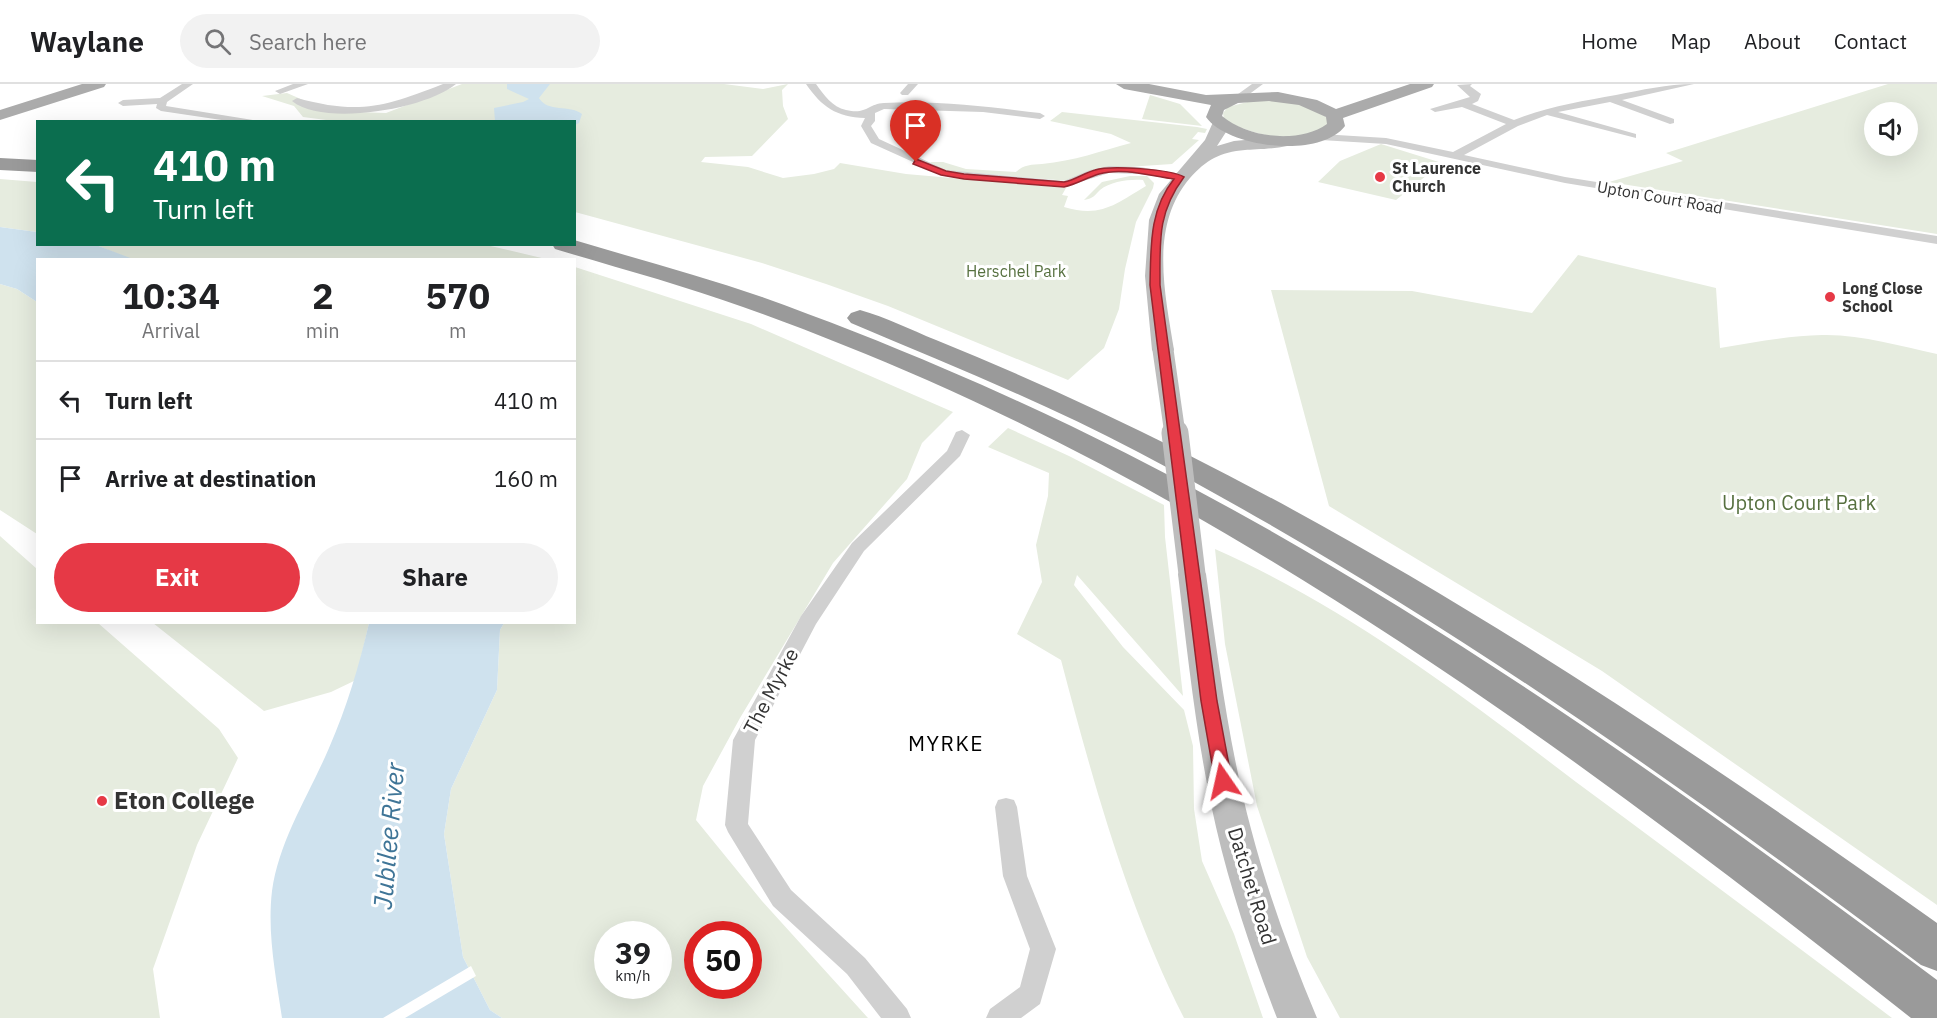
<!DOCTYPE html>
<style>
body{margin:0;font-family:"IBM Plex Sans",sans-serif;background:#f2f2f2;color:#202124;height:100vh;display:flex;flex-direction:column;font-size:22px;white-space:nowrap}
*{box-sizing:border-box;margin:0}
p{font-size:20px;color:#757577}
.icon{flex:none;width:33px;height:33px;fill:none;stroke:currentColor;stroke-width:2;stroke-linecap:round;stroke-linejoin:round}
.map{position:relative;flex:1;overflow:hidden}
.drawer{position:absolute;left:36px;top:174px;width:540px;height:366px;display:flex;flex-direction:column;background:#fff;border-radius:0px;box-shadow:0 6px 24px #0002}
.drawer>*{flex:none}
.banner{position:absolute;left:36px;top:36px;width:540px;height:126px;border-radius:0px;box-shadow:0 6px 24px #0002;background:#0b6e4f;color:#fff;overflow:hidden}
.fabs{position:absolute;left:1864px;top:18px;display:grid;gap:12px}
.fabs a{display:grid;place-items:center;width:54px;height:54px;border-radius:50%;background:#fff;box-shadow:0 6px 24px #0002;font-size:30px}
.speed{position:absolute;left:594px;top:837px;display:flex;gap:12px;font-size:30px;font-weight:700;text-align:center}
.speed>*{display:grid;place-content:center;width:78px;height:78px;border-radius:50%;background:#fff;box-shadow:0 6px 24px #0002;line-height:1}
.speed small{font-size:15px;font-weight:400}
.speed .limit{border:9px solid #d22;background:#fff;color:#111}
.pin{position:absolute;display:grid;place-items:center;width:51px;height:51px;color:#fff;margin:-62px -26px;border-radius:50% 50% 50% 0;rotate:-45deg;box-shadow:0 0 6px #0007}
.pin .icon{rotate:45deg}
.me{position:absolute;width:66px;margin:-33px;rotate:349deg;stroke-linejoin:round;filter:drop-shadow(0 0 4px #0008)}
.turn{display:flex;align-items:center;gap:21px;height:126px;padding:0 18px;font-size:27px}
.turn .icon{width:78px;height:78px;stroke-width:2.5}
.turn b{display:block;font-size:42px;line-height:51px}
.eta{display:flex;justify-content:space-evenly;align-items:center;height:102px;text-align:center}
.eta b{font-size:36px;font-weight:800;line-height:42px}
.action{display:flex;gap:12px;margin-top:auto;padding:12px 18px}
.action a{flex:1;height:69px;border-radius:36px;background:#e63946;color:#fff;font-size:24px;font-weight:800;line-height:69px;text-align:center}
.action a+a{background:#f2f2f2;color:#202124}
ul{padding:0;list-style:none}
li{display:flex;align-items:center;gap:18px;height:78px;padding:0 18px;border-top:2px solid #e0e0e0}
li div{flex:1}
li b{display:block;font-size:22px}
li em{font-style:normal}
header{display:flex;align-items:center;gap:36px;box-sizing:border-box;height:84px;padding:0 30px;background:#fff;border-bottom:2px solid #e0e0e0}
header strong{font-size:28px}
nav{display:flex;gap:33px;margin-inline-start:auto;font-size:21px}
.search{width:420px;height:54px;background:#f2f2f2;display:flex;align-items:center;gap:15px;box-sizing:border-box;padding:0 21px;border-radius:33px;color:#757577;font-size:22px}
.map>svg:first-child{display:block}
</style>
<header>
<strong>Waylane</strong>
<div class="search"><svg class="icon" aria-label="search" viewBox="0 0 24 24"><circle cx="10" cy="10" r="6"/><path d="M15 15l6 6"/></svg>Search here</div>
<nav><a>Home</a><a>Map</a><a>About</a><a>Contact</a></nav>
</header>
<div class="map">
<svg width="1937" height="934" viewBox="0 0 1937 934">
<rect width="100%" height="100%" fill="#fff"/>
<path fill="#e6ecdf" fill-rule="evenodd" d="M462,0H724L763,5L788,0L782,6L783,22L788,35L752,72L705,73L701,78L748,83L783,94L814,90L834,85L840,79L906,90L1066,104L1062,111L1068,112L1064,123C1101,134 1116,120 1146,102L1143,96C1130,95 1111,97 1100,106C1094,112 1094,114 1084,116L1102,98L1130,92H1147L1154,99L1153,104L1136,138L1125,185L1119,225L1104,264L1068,296L888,222L826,200L762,179L575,128L574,38L334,37L303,33L294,22L262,12L287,9L328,27L386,29Z
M1888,0H1937V150L1609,98L1683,77L1666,69ZM1875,28H1908V62H1875Z
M1150,11L1180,20L1202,42L1142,35Z
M1255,16C1280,17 1310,16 1328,35V42C1299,64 1253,51 1224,36L1223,29L1228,23Z
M1062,28L1197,43L1207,45L1205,49L1198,48L1192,55L1199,56L1172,80L1097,85L1069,97L941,86L930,78H943L966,85L1016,88C1024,80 1032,81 1042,80C1074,77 1101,67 1131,59L1111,50L1050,37Z
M1381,60L1442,79L1396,116L1318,98L1340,77Z
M0,95L37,98V148L0,143Z
M482,160L546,175L133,176L96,161Z
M1578,171L1716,204L1720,264C1754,258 1788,252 1822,251C1860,250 1900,262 1937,270V821L1602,587L1329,422L1271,206L1412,207L1532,229Z
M575,183L751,240L953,328L922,359L907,395L833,479L740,634L703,702L696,736L762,817L868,934H502L490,926L463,873L444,750L451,705L497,606L500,546L504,539L574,538ZM608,850H658V902H608ZM698,850H748V902H698Z
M0,200L17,205L37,218V450L0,426Z
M1008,344L1069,372L1164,421L1165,453L1183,612L1077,491L1074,501L1123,563L1184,626L1193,662L1194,725L1202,777L1234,850L1263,934H1184C1127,822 1093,697 1061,576L1017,550L1042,498L1036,461L1048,412L1049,389L988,363Z
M0,452L37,485L38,538L98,539L219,645L238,674L197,761L153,885L160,934H0Z
M1215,465C1346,523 1463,612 1576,698C1682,776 1787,855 1892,934H1340L1307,873L1257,722L1225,560Z
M153,539H369L356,596L331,608L264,627Z"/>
<path fill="#cfe2ee" d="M507,0H550L539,14C548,29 569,20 582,30L579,39L575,41L574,38L495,37L494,24L523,18L529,15L507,5Z
M0,143L37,148L38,160L96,161L133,175L38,176L37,218L17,205L0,200Z
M369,539H504L500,546L497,606L451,705L444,750L463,873L490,926L502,934H282C276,892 267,850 272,807C279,756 309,711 329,664C347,623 359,582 369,539Z"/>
<path fill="#fff" d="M471,882L476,892L405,934H383Z"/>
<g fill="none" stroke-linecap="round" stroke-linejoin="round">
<path fill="#d0d0d0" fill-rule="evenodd" d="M182,0H193L167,18L166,22L265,38H235L161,27L156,24L157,20L123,22L118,19L123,16L160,14Z
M293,0H308L280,10L275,7Z
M443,0H456C426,25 324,43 292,17L297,14C359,31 384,23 443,0Z
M806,0H816C824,11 832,23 846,26C867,31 867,20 884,19C936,16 989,23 1040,29L1045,32L1040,35L983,28L884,25L875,29V37L871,42L879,55L946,86L1064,97L1090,86L1109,82L1140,83L1180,90L1186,93L1180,96L1140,90L1109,89L1064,103L944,92L871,59L861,42L865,34C836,33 822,23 806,0Z
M908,0H918L908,11H902L900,9Z
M1252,0H1263L1240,17H1234V13Z
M1472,0L1470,2L1481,10L1478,17L1472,20L1514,36C1547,23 1582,17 1616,11C1642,6 1667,0 1694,0L1622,16L1674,35V39L1670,40L1610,18L1558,28L1636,50V54L1547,31L1518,42L1464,71L1565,93L1937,152V160L1565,99L1386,60L1321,56L1316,53L1321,50L1386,54L1453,68L1506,40L1462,23L1435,28L1430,25L1470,13L1457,1Z
M962,346L970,351L960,372L864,467L816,540L755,656L748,740L791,806L865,874L907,925L911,934H881L847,890L773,822L728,748L725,741L733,656L801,532L852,459L947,367L956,348Z
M1006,714L1014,716L1017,723L1027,792L1056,865L1040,920L1021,934H986L990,925L1020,903L1030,865L1003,792L995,723L998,716Z"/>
<path fill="#bdbdbd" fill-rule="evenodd" d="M1219,34L1227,39L1226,48L1217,62L1234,57L1290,52L1298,57C1291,65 1257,65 1245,66C1220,68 1206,76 1190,94C1149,142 1165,209 1174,266L1171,271H1155L1152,266L1145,192L1149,136L1159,110L1205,56L1214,36Z
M1192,481L1202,483L1206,490C1218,575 1229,662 1251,745C1268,810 1291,872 1317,934H1277C1253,872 1231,808 1216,743C1197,660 1188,575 1178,490L1182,483Z"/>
<path fill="#ababab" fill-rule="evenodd" d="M82,0H106L104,3L0,36V26Z
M1116,0H1149L1206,11L1278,8L1317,16L1336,25L1410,0H1434L1432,3L1343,34L1345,42C1320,75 1228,64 1206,33L1211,21L1124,5ZM1269,17L1299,21L1326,33L1327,40C1299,60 1248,54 1222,32L1224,26L1238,19Z"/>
<path fill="#9a9a9a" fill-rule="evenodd" d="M0,74L38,76V88L0,86Z
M574,156C637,175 701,192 762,213C823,235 885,259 945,285C1304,437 1626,664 1937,896V934H1911C1604,691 1286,455 927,296C867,270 805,245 743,223C682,201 618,184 555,165L552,160H574Z
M860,226C886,233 911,246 936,256C990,278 1043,301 1096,326C1394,465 1669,649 1937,839V887L1921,881C1670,693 1416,514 1138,368C1045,319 948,280 851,239L847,234L851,229Z"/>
<path stroke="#bdbdbd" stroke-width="21" d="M1163,266L1175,350"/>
<path stroke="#bdbdbd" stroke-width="27" d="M1175,349L1192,490"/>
</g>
<path fill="#e63946" stroke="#96252e" stroke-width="1.5" d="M916,75L946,87L964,90L1064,98C1075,96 1084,89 1095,86C1110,81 1171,85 1184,93C1157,129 1160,158 1160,201L1217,617L1232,697L1229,702H1217L1215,697L1201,617L1150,201C1151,163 1149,126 1174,95C1151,92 1122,83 1099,90C1086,94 1077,100 1064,103L964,95L941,91L913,80Z"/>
<g fill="#e63946" stroke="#fff" stroke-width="2">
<circle cx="1380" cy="93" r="6"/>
<circle cx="1830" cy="213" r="6"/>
<circle cx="102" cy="717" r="6"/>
</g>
<g text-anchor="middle" stroke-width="6" stroke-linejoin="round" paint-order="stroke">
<g font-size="16" font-weight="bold" fill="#333" stroke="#fff" text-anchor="start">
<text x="1392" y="90">St Laurence<tspan x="1392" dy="18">Church</tspan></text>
<text x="1842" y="210">Long Close<tspan x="1842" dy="18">School</tspan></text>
</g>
<g font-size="16" fill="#333" stroke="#fff">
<text transform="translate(1660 113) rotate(10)" y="6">Upton Court Road</text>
</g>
<g font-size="16" fill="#56703f" stroke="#fff">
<text x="1016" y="193">Herschel Park</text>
</g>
<g font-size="20" fill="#56703f" stroke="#fff">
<text x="1799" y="426">Upton Court Park</text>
</g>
<g font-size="20" fill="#333" stroke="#fff">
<text transform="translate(771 607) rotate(-62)" y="7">The Myrke</text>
<text transform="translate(1252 802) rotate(73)" y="7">Datchet Road</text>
</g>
<g font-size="21" letter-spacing="1.5" fill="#000" stroke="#fff">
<text x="946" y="667">MYRKE</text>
</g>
<g font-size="24" font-weight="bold" fill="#333" stroke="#fff" text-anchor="start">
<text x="114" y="725">Eton College</text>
</g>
<g font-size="26" font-style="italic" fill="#3f7597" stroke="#fff">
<text transform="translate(389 752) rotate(-85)" y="9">Jubilee River</text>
</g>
</g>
</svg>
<div class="fabs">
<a><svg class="icon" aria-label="sound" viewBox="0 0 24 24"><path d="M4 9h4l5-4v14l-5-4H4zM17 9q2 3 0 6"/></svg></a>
</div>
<div class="speed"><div>39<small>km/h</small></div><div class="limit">50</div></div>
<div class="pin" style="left:916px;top:78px;background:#d93025"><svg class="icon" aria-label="arrive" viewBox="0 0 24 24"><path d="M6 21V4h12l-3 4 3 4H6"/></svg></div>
<svg class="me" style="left:1223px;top:697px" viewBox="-20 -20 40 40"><path d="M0-17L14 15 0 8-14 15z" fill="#e63946" stroke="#fff" stroke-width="4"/></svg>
<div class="banner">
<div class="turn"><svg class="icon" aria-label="left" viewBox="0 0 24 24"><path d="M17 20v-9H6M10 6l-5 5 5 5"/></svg><div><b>410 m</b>Turn left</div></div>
</div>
<section class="drawer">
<div class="eta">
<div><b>10:34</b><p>Arrival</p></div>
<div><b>2</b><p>min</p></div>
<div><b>570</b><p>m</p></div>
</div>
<ul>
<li><svg class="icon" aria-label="left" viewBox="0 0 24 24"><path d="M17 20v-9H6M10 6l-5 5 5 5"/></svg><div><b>Turn left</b></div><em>410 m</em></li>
<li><svg class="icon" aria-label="arrive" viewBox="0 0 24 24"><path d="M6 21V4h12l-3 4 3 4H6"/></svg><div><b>Arrive at destination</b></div><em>160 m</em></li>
</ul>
<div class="action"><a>Exit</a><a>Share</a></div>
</section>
</div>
